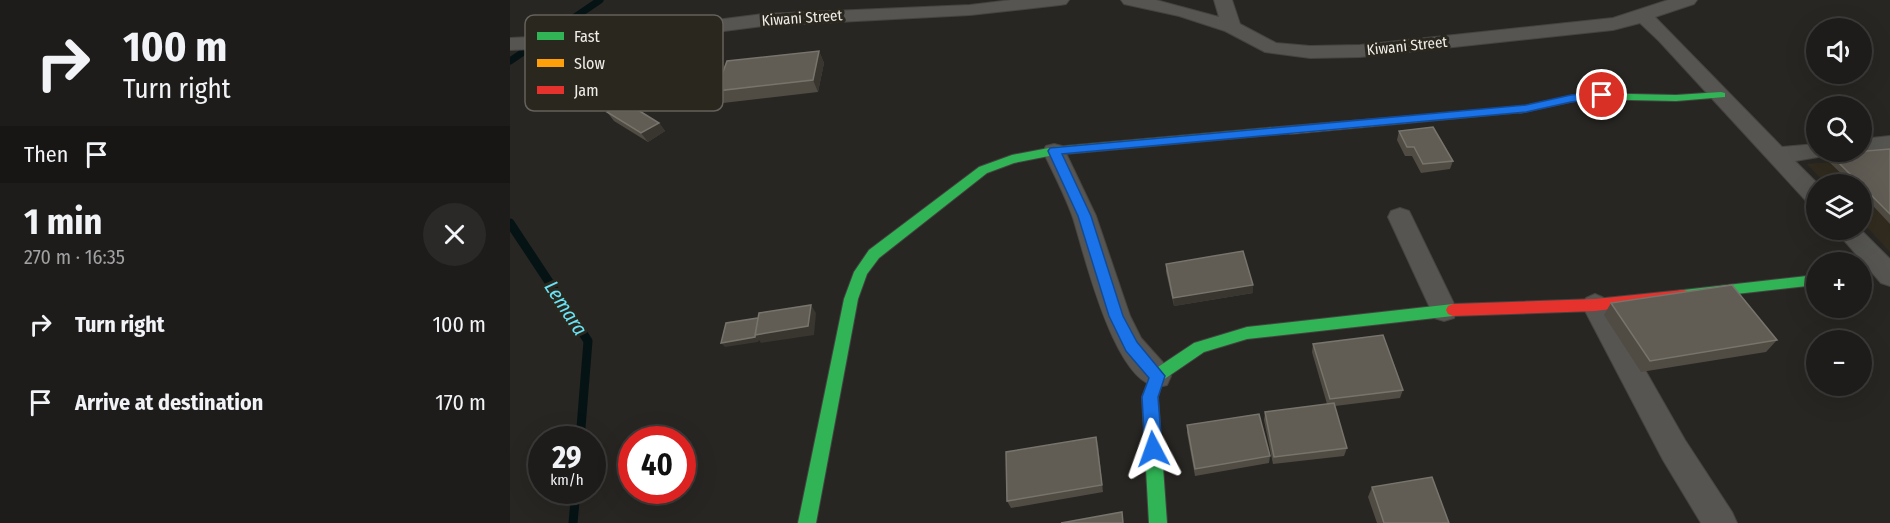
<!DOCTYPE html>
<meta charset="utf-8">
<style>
body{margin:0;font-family:"Fira Sans Condensed",sans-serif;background:#2a2927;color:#f1f3f6;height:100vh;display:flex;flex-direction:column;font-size:22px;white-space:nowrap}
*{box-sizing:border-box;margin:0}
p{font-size:20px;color:#a0a1a2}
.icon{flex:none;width:33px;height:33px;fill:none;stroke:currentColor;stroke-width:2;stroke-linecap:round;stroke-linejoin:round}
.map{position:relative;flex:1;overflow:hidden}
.drawer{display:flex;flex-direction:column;background:#1d1c1a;width:510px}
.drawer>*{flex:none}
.guide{background:#1d1c1a;color:#f1f3f6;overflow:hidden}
.tools{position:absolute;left:1296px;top:18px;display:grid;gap:12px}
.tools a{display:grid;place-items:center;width:66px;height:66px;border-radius:50%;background:#1d1c1a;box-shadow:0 6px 24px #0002,0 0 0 2px #3b3a39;font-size:30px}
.speed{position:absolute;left:18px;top:426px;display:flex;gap:12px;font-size:30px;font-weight:700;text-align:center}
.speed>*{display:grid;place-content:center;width:78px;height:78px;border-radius:50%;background:#1d1c1a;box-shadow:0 6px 24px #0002,0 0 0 2px #3b3a39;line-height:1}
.speed small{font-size:15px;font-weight:400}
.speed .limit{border:9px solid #d22;background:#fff;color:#111}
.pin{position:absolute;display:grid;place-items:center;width:51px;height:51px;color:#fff;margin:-26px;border:3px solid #fff;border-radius:50%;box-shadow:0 2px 6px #0007}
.me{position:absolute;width:66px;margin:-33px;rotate:356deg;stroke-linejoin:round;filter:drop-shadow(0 0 4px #0008)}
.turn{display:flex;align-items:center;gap:21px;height:126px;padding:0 24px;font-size:27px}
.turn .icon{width:78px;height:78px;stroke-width:2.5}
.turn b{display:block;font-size:42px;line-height:51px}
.then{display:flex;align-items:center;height:57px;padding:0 24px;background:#0003;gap:12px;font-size:22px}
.round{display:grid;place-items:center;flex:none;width:63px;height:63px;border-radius:32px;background:#2a2927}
.head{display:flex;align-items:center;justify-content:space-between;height:102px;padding:0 24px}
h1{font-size:36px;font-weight:700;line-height:45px}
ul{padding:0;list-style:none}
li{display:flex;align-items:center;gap:18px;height:78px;padding:0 24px}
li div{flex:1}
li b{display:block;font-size:22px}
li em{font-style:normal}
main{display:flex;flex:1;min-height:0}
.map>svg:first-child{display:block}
</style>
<main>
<section class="drawer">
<div class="guide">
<div class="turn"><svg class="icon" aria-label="right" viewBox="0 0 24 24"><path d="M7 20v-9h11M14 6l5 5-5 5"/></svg><div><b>100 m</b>Turn right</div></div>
<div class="then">Then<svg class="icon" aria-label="arrive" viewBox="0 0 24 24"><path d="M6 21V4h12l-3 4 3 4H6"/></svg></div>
</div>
<div class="head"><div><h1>1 min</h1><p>270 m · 16:35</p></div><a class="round"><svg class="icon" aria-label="close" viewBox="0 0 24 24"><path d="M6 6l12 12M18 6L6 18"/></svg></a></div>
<ul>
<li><svg class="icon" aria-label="right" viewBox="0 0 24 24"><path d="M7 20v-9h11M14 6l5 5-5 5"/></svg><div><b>Turn right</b></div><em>100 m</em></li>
<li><svg class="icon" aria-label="arrive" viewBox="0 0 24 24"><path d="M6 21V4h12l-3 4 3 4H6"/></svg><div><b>Arrive at destination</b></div><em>170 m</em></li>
</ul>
</section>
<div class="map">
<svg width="1380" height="523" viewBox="0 0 1380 523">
<rect width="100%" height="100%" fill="#272622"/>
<path fill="#312b1f" d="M1380,157V252L1352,222V184H1316L1297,164Z"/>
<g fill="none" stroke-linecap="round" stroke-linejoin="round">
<path stroke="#061314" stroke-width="7" d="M0,61L90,0"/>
<path stroke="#061314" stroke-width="9" d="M0,223L78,341L70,440
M63,523L66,490"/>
<g stroke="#454340" stroke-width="2">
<path id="street" d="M501,0H559L556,4L550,5L460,15L253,26L104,45L0,50V38L104,33L253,14L460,5Z
M611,0H646L709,17L704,0H722L730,24L766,43L800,46L850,45L1103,18L1158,0H1187L1184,4L1145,17L1272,147L1306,144V152H1317L1314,156L1285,161L1308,184L1306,205L1298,203L1149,41L1130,23L1103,30L850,57L800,58L755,52L715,31L669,16L614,4Z
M1380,136V150L1352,153L1345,152H1352V139Z
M544,144L552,146L555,151L586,216L620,316L631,338L657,367L661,376L657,385C608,402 574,252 563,218C555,195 543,173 533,151L536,146Z
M890,208L899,211L902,217L947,310L944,318L934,321L924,318L921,310L878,217L881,211Z
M1325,230H1351L1380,259V286L1371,283Z
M1085,294L1094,298L1175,440L1222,512L1227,523H1191L1153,460L1072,305L1076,298Z"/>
</g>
<g stroke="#454340" stroke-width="2">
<path id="fast" d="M1211,92L1215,93V97L1166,101L1074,99L1010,113L1004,110L1010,107L1074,93L1166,95Z
M780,126L786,130L784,133L544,155L504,163L477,173L369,258L357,274L348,299L306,523H288L334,299L344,272L359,250L469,167L502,155L544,147Z
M1306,275V285L1173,300L1168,299L1166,295L1168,291L1173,290Z
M943,304L948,306L950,310L948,314L943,316L737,339L694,352L653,380L648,397L657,523H639L632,397L642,371L684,343L737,327Z"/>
</g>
<g stroke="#454340" stroke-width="2">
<path id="slow" d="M1010,107L1014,108V112L780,134L774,130L780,126Z"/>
</g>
<g stroke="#454340" stroke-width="2">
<path id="jam" d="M1173,290L1178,291L1180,295L1178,299L1173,300L1085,311L943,316L938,314L936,310L938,306L943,304L1085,299Z"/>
</g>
<use href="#street" fill="#565552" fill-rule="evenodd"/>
<use href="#fast" fill="#30b455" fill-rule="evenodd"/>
<use href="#slow" fill="#ff9f0a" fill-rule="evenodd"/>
<use href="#jam" fill="#e5322d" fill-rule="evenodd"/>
</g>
<path fill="#504c43" d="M309,51L314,63L308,92L213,103L206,91Z
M97,112L149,123L155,131L138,142L104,121Z
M889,131L943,161L940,169L911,173L902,156H895L887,140Z
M1380,149V224L1352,194V184H1342L1316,159L1320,154Z
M656,264L743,293L664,306L656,272Z
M1101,303L1267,340L1256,352L1131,372L1094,315Z
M803,344L893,390L890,398L825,406L837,448L834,456L763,464L754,420L755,412L817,404L802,352Z
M677,425L760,456L759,463L685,476L677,433Z
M588,444L593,492L501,508L497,501Z
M862,487L939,523H867L858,497Z"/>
<path fill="#38362f" d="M309,51L314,63L308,92L303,80Z
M149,123L155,131L138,142L131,133Z
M743,285V293L664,306L663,298Z
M301,305L306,313L304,335L251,343L249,340L248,342L215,347L211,343L248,318Z
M586,437L588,444L593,492L592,485Z"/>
<path fill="#615d55" stroke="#77746c" stroke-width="1.5" d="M309,51L303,80L206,91L217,61Z
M115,102L149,123L131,133L97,112Z
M923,127L943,161L913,164L904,147H897L889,131Z
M1380,149V214L1352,186V184H1350L1320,154Z
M733,251L743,285L663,298L656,264Z
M1222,285L1267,340L1140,361L1101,303Z
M301,305L298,326L245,335L249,313Z
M248,318L245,337L211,343L216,323Z
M873,335L893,390L820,399L803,344Z
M824,403L837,448L764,457L755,412Z
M749,414L760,456L685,469L677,425Z
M586,437L592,485L497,501L496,452Z
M922,477L939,523H874L862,487Z
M612,512L613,523H551Z"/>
<path fill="#1a73e8" stroke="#114b97" stroke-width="1.5" d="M1092,92L1097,95L1095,98L1061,102L1016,112L552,154L581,216L613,316L627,342L655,376L648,397L652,449L649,455L643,457L637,455L635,449L632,397L639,378L616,351L599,316L568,216L538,151L540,148L1016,105L1061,95Z"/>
<g text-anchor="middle" stroke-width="6" stroke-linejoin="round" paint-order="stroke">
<g font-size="15" fill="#efede8" stroke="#2a271f">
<text transform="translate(292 18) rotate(-4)" y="5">Kiwani Street</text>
<text transform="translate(897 46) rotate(-6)" y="5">Kiwani Street</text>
</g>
<g font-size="20" font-style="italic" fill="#68e4f6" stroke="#2a271f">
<text transform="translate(56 308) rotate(57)" y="7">Lemara</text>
</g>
</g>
<rect x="15" y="15" width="198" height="96" rx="9" fill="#2a271f" stroke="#65625b" stroke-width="1.5"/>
<rect x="27" y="32" width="27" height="8" fill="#30b455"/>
<rect x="27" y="59" width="27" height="8" fill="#ff9f0a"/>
<rect x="27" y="86" width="27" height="8" fill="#e5322d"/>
<g font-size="16" fill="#efede8">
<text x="64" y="42">Fast</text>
<text x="64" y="69">Slow</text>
<text x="64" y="96">Jam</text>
</g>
</svg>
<div class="tools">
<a><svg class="icon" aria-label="sound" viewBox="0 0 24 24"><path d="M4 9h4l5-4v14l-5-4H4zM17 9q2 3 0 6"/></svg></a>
<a><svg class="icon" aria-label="search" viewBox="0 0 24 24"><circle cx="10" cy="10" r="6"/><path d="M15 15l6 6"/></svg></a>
<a><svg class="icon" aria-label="layers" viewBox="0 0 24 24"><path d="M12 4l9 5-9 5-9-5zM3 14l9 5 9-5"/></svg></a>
<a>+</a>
<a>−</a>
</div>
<div class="speed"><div>29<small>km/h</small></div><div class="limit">40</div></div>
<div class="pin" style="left:1092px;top:95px;background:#d93025"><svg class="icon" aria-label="arrive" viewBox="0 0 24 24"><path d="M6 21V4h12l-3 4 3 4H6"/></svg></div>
<svg class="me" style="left:643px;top:449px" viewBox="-20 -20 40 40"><path d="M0-17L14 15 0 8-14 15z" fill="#1a73e8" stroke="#fff" stroke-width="4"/></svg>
</div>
</main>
